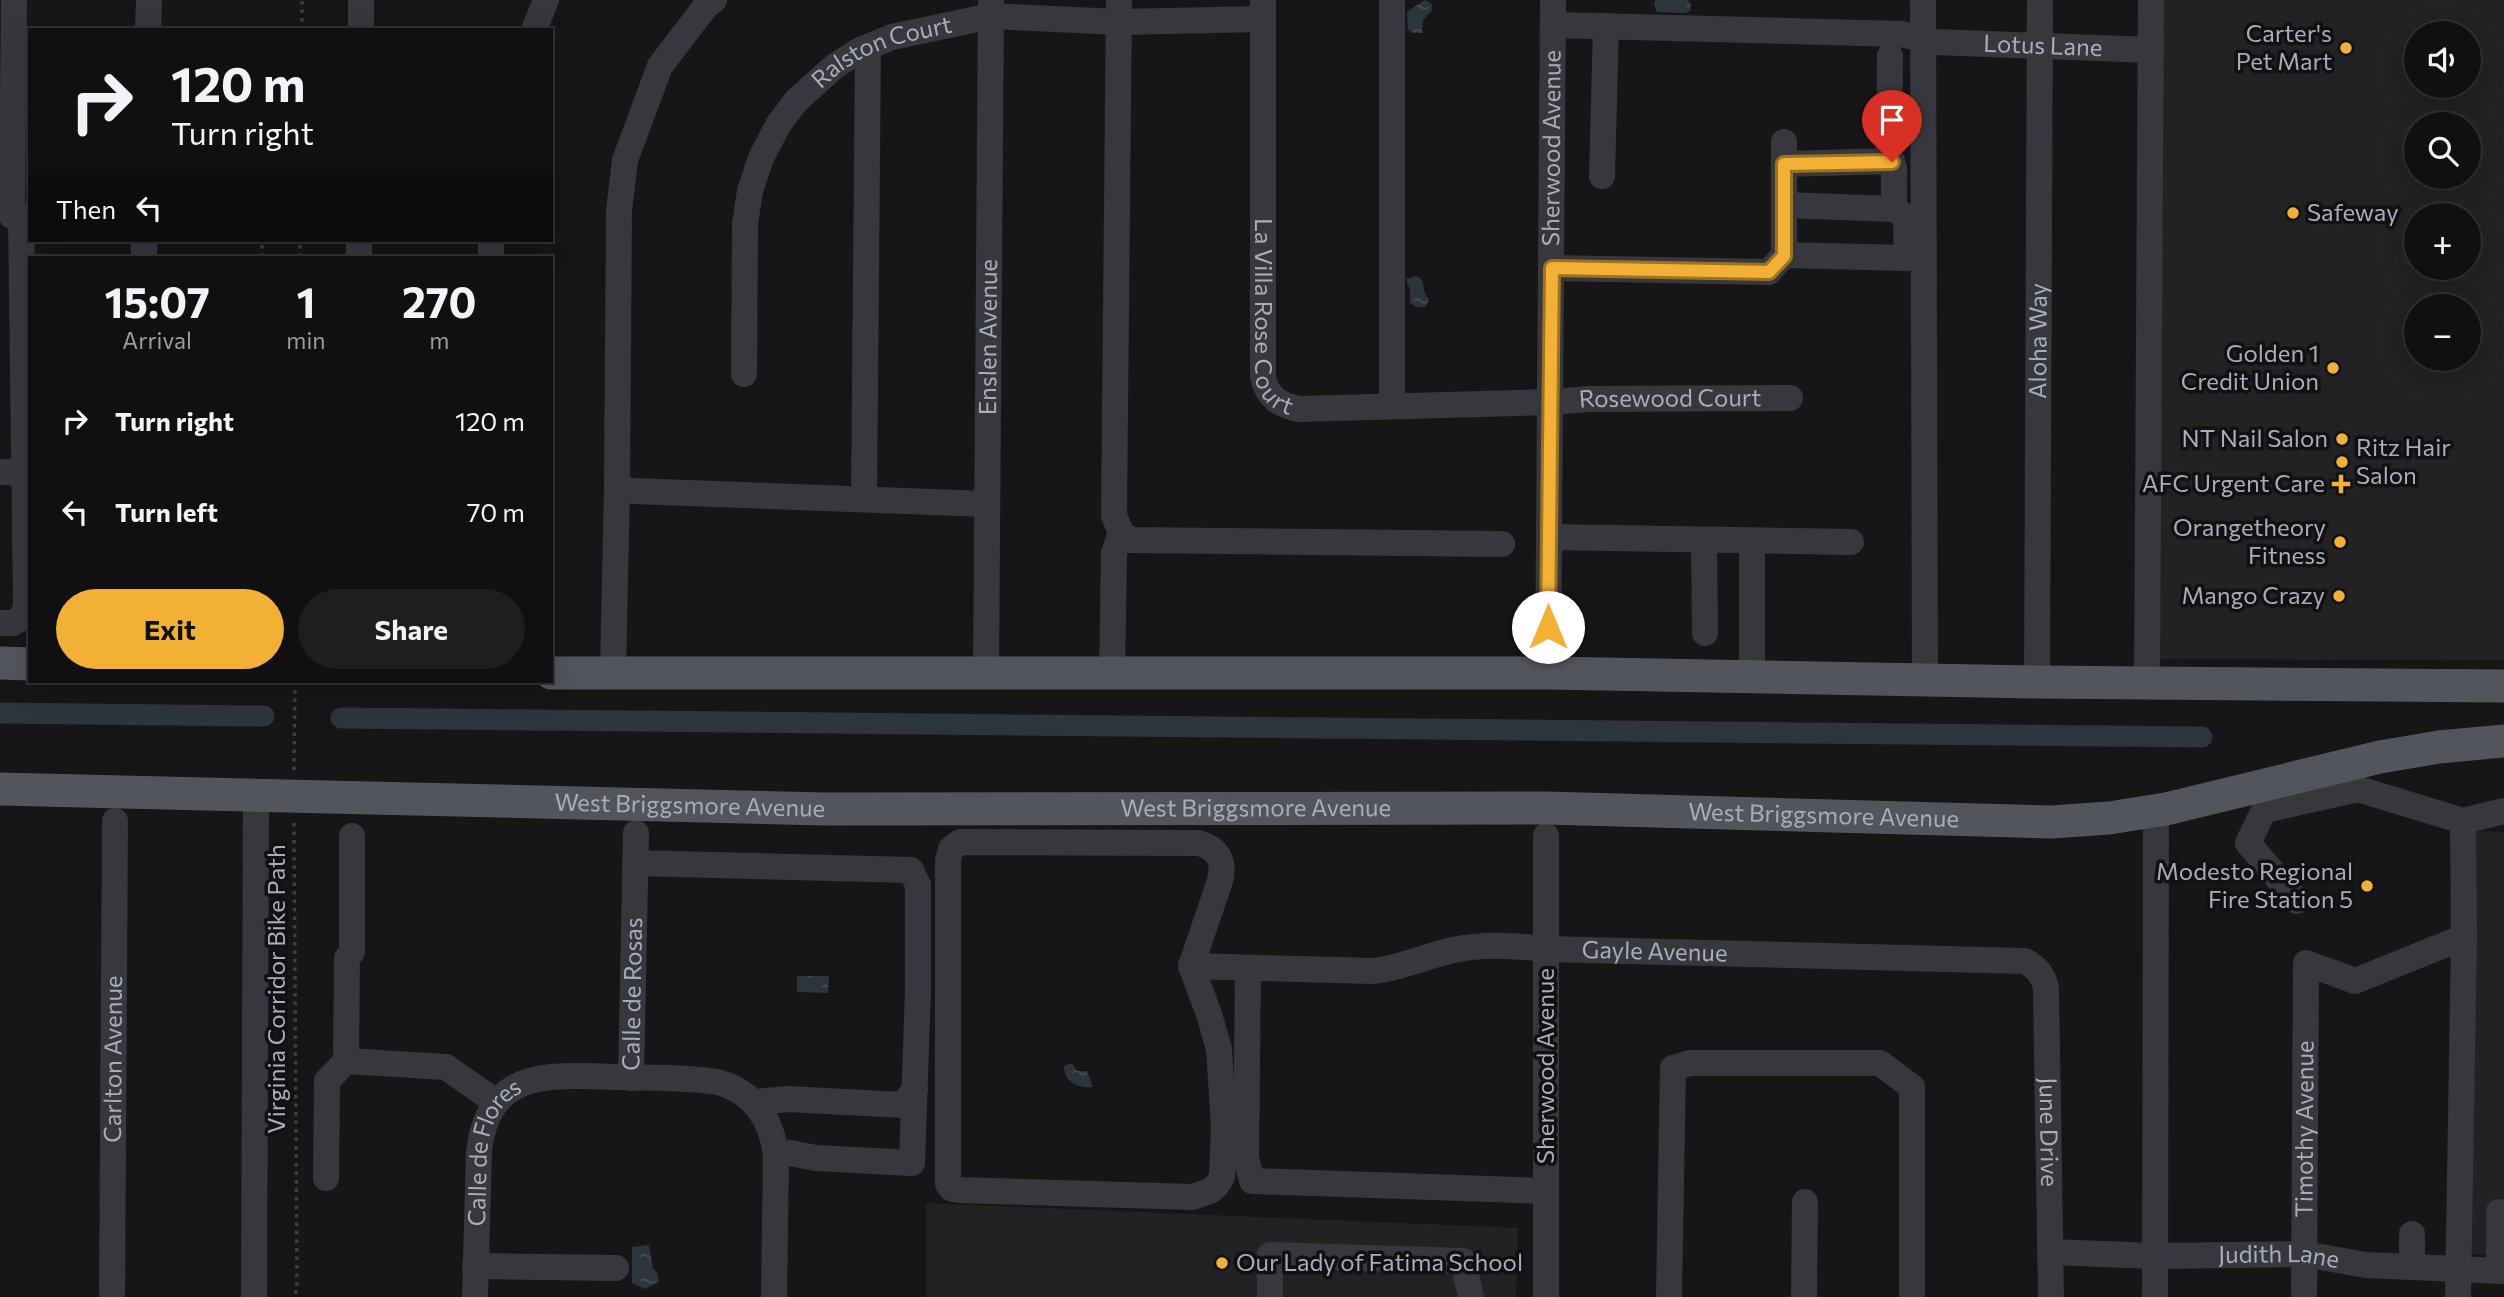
<!DOCTYPE html>
<meta charset="utf-8">
<style>
body{margin:0;font-family:Commissioner,sans-serif;background:#1e1e20;color:#f1f3f6;height:100vh;display:flex;flex-direction:column;font-size:26px;white-space:nowrap}
*{box-sizing:border-box;margin:0}
p{font-size:23px;color:#9c9d9f}
.icon{flex:none;width:38px;height:38px;fill:none;stroke:currentColor;stroke-width:2;stroke-linecap:round;stroke-linejoin:round}
.map{position:relative;flex:1;overflow:hidden}
.sheet{position:absolute;left:28px;top:256px;width:525px;height:427px;display:flex;flex-direction:column;background:#101012;border-radius:0px;box-shadow:0 7px 28px #0002,0 0 0 2px #303032}
.sheet>*{flex:none}
.guide{position:absolute;left:28px;top:28px;width:525px;height:214px;border-radius:0px;box-shadow:0 7px 28px #0002,0 0 0 2px #303032;background:#101012;color:#f1f3f6;overflow:hidden}
.buttons{position:absolute;left:2404px;top:21px;display:grid;gap:14px}
.buttons a{display:grid;place-items:center;width:77px;height:77px;border-radius:50%;background:#101012;box-shadow:0 7px 28px #0002,0 0 0 2px #303032;font-size:35px}
.pin{position:absolute;display:grid;place-items:center;width:60px;height:60px;color:#fff;margin:-72px -30px;border-radius:50% 50% 50% 0;rotate:-45deg;box-shadow:0 0 7px #0007}
.pin .icon{rotate:45deg}
.me{position:absolute;width:77px;margin:-38px;rotate:0deg;stroke-linejoin:round;filter:drop-shadow(0 0 5px #0008)}
.turn{display:flex;align-items:center;gap:24px;height:147px;padding:0 28px;font-size:32px}
.turn .icon{width:91px;height:91px;stroke-width:2.5}
.turn b{display:block;font-size:49px;line-height:60px}
.then{display:flex;align-items:center;height:66px;padding:0 28px;background:#0003;gap:14px;font-size:26px}
.eta{display:flex;justify-content:space-evenly;align-items:center;height:119px;text-align:center}
.eta b{font-size:42px;font-weight:700;line-height:49px}
.primary-button{display:flex;gap:14px;margin-top:auto;padding:14px 28px}
.primary-button a{flex:1;height:80px;border-radius:42px;background:#f2b134;color:#111;font-size:28px;font-weight:700;line-height:80px;text-align:center}
.primary-button a+a{background:#1e1e20;color:#f1f3f6}
ul{padding:0;list-style:none}
li{display:flex;align-items:center;gap:21px;height:91px;padding:0 28px}
li div{flex:1}
li b{display:block;font-size:26px}
li em{font-style:normal}
.map>svg:first-child{display:block}
</style>
<div class="map">
<svg width="2504" height="1297" viewBox="0 0 2504 1297">
<defs>
<pattern id="water-ripples" width="26" height="14" patternUnits="userSpaceOnUse" patternTransform="scale(1.75)"><rect width="26" height="14" fill="#2c353c"/><path d="M2 4q2-2 4 0t4 0M15 11q2-2 4 0t4 0" fill="none" stroke="#485056"/></pattern>
</defs>
<rect width="100%" height="100%" fill="#161618"/>
<path fill="#222225" fill-rule="evenodd" d="M2159,0H2504V660L2155,659ZM2417,33H2469V86H2417ZM2417,124H2469V177H2417ZM2417,215H2469V268H2417ZM2417,306H2469V359H2417Z
M2468,831L2504,832V1255L2468,1254Z
M926,1203L1518,1228L1516,1297H926Z"/>
<path fill="url(#water-ripples)" d="M1425,0L1431,3L1433,9L1423,20L1422,33H1412L1408,29L1407,12Z
M1656,0H1688L1691,4L1690,11L1685,13L1657,12L1654,4Z
M1416,276C1426,281 1422,285 1425,293C1426,296 1428,297 1429,300L1425,307H1416L1410,303V289L1406,279Z
M797,976H829L828,993L797,992Z
M1072,1063L1077,1071H1087L1093,1087C1079,1089 1064,1082 1064,1066Z
M649,1245L653,1269L657,1272L659,1282L645,1289L632,1283V1247Z"/>
<g fill="none" stroke-linecap="round" stroke-linejoin="round">
<path stroke="#2c353c" stroke-width="21" d="M0,713L264,716
M341,718L2202,737"/>
<path stroke="#3d3f44" stroke-width="3.5" stroke-dasharray="3.5 5" stroke-linecap="butt" d="M302,30V0
M262,257V240
M300,257V240
M294,770L295,681
M294,823L297,1285L295,1297"/>
<g stroke="#37383d" stroke-width="26">
<path d="M714,0L705,7L660,66L625,160L619,211L617,486L632,491L987,504"/>
<path d="M1119,0L1114,516L1121,532L1129,540L1502,544"/>
<path id="s1" d="M1263,0V377C1267,397 1279,405 1299,409L1550,402L1590,399L1790,398"/>
<path d="M1923,0L1925,679"/>
<path id="s2" d="M1554,25L1901,34L1935,42L2151,50"/>
<path d="M148,30L149,0"/>
<path d="M361,30V0"/>
<path d="M534,30L546,0"/>
<path d="M1784,164L1892,161"/>
<path d="M1602,176L1606,26"/>
<path d="M1784,205L1894,209"/>
<path d="M12,216L14,0"/>
<path d="M144,240V257"/>
<path d="M1784,255L1907,258L1906,217L1894,209V169L1889,153L1890,56"/>
<path d="M359,257V240"/>
<path d="M491,257V240"/>
<path d="M1551,268L1769,272L1784,255V142"/>
<path id="s3" d="M744,374L745,224L750,191L761,158L778,125L796,101L835,66L860,50L892,37L991,16L1119,22L1263,19"/>
<path d="M1392,406V0"/>
<path d="M0,472L30,473"/>
<path d="M864,499L868,47"/>
<path d="M1549,537L1851,542"/>
<path d="M1704,540L1705,633"/>
<path d="M1752,541V677"/>
<path d="M0,623H13L22,618L26,606L21,216"/>
<path d="M613,673L617,486"/>
<path id="s4" d="M1548,673L1553,0"/>
<path id="s5" d="M986,675L991,1"/>
<path d="M1112,675L1114,553L1121,532"/>
<path id="s6" d="M2037,682L2040,0"/>
<path d="M2147,682L2151,0"/>
<path d="M960,842L1198,843C1218,848 1225,861 1220,881L1191,966L1209,1014L1219,1049L1224,1126L1222,1177L1216,1186L1210,1191L1193,1197L959,1190L952,1189L948,1184V860L951,849Z"/>
<path d="M635,863L911,870L918,885V989L912,1163L816,1158L790,1153L776,1156"/>
<path d="M2297,901L2248,843L2264,810L2358,789L2463,821L2504,811"/>
<path id="s7" d="M1191,966L1373,971C1401,968 1426,956 1453,950C1485,943 1514,946 1546,949L2025,961C2037,968 2044,975 2046,989L2051,1297"/>
<path d="M1248,968L1246,1158L1252,1181L1546,1191"/>
<path d="M346,1061L446,1067L496,1102"/>
<path id="s8" d="M631,1078L636,833"/>
<path d="M755,1102L788,1099L903,1105L915,1089"/>
<path d="M326,1178L327,1081L346,1061L347,958L352,952V836"/>
<path d="M2499,1212V1271"/>
<path id="s9" d="M2051,1252L2155,1256L2304,1254L2366,1265L2504,1271"/>
<path d="M475,1266L616,1268"/>
<path d="M2412,1267V1234"/>
<path id="s10" d="M112,1297L115,821"/>
<path d="M254,1297L256,797"/>
<path id="s11" d="M475,1297L479,1151C489,1065 554,1076 620,1077C653,1078 686,1077 718,1082C754,1092 772,1120 776,1156L774,1297"/>
<path d="M1270,1297V1255L1463,1261L1471,1297"/>
<path d="M1546,1297V836"/>
<path d="M1669,1297L1673,1068L1690,1063H1880L1912,1087V1297"/>
<path d="M1804,1297L1805,1202"/>
<path d="M2155,1297L2156,811"/>
<path id="s12" d="M2304,1297L2306,963L2355,981L2464,937L2463,821"/>
<path d="M2458,1297L2464,937"/>
</g>
<g stroke="#53555c" stroke-width="33">
<path d="M0,663L30,664"/>
<path d="M551,673H1548L2037,682L2504,686"/>
<path id="s13" d="M0,789L826,809L1546,808L2052,822L2109,818L2166,809L2380,757L2439,747L2504,741"/>
</g>
</g>
<g fill="none" stroke-linecap="round" stroke-linejoin="round">
<g stroke="#9d7322" stroke-width="18">
<path id="route" d="M1548,627L1552,268L1769,272L1784,256V164L1892,162"/>
</g>
<use href="#route" stroke="#f2b134" stroke-width="12"/>
</g>
<g fill="#f2b134" stroke="#111113" stroke-width="2.5">
<circle cx="2346" cy="48" r="7"/>
<circle cx="2293" cy="213" r="7"/>
<circle cx="2333" cy="368" r="7"/>
<circle cx="2342" cy="439" r="7"/>
<circle cx="2342" cy="462" r="7"/>
<path d="M2337.5 473.5h7v7h7v7h-7v7h-7v-7h-7v-7h7z"/>
<circle cx="2340" cy="542" r="7"/>
<circle cx="2339" cy="596" r="7"/>
<circle cx="2367" cy="886" r="7"/>
<circle cx="1222" cy="1263" r="7"/>
</g>
<g text-anchor="middle" stroke-width="7" stroke-linejoin="round" paint-order="stroke">
<g font-size="24" fill="#a8adb8" stroke="#111113" text-anchor="end">
<text x="2332" y="42">Carter's<tspan x="2332" dy="28">Pet Mart</tspan></text>
<text x="2307" y="221" text-anchor="start">Safeway</text>
<text x="2319" y="362">Golden 1<tspan x="2319" dy="28">Credit Union</tspan></text>
<text x="2328" y="447">NT Nail Salon</text>
<text x="2356" y="456" text-anchor="start">Ritz Hair<tspan x="2356" dy="28">Salon</tspan></text>
<text x="2325" y="492">AFC Urgent Care</text>
<text x="2326" y="536">Orangetheory<tspan x="2326" dy="28">Fitness</tspan></text>
<text x="2325" y="604">Mango Crazy</text>
<text x="2353" y="880">Modesto Regional<tspan x="2353" dy="28">Fire Station 5</tspan></text>
<text x="1236" y="1271" text-anchor="start">Our Lady of Fatima School</text>
</g>
<g font-size="24" fill="#a8adb8" stroke="#111113">
<text dy="8" stroke="none"><textPath href="#s2" startOffset="490">Lotus Lane</textPath></text>
<text dy="8" stroke="none"><textPath href="#s3" startOffset="387">Ralston Court</textPath></text>
<text dy="8" stroke="none"><textPath href="#s4" startOffset="525">Sherwood Avenue</textPath></text>
<text dy="8" stroke="none"><textPath href="#s1" startOffset="320">La Villa Rose Court</textPath></text>
<text dy="8" stroke="none"><textPath href="#s5" startOffset="338">Enslen Avenue</textPath></text>
<text dy="8" stroke="none"><textPath href="#s6" startOffset="341">Aloha Way</textPath></text>
<text dy="8" stroke="none"><textPath href="#s1" startOffset="800">Rosewood Court</textPath></text>
<text dy="8" stroke="none"><textPath href="#s13" startOffset="690">West Briggsmore Avenue</textPath></text>
<text dy="8" stroke="none"><textPath href="#s13" startOffset="1256">West Briggsmore Avenue</textPath></text>
<text dy="8" stroke="none"><textPath href="#s13" startOffset="1824">West Briggsmore Avenue</textPath></text>
<text dy="8" stroke="none"><textPath href="#s7" startOffset="467">Gayle Avenue</textPath></text>
<text transform="translate(277 989) rotate(-90)" y="8">Virginia Corridor Bike Path</text>
<text dy="8" stroke="none"><textPath href="#s8" startOffset="84">Calle de Rosas</textPath></text>
<text dy="8" stroke="none"><textPath href="#s10" startOffset="238">Carlton Avenue</textPath></text>
<text transform="translate(1546 1066) rotate(-90)" y="8">Sherwood Avenue</text>
<text dy="8" stroke="none"><textPath href="#s12" startOffset="168">Timothy Avenue</textPath></text>
<text dy="8" stroke="none"><textPath href="#s7" startOffset="1017">June Drive</textPath></text>
<text dy="8" stroke="none"><textPath href="#s11" startOffset="149">Calle de Flores</textPath></text>
<text dy="8" stroke="none"><textPath href="#s9" startOffset="228">Judith Lane</textPath></text>
</g>
</g>
</svg>
<div class="buttons">
<a><svg class="icon" aria-label="sound" viewBox="0 0 24 24"><path d="M4 9h4l5-4v14l-5-4H4zM17 9q2 3 0 6"/></svg></a>
<a><svg class="icon" aria-label="search" viewBox="0 0 24 24"><circle cx="10" cy="10" r="6"/><path d="M15 15l6 6"/></svg></a>
<a>+</a>
<a>−</a>
</div>
<div class="pin" style="left:1892px;top:162px;background:#d93025"><svg class="icon" aria-label="arrive" viewBox="0 0 24 24"><path d="M6 21V4h12l-3 4 3 4H6"/></svg></div>
<svg class="me" style="left:1548px;top:627px" viewBox="-20 -20 40 40"><circle r="19" fill="#fff"/><path d="M0-13L10 11 0 6-10 11z" fill="#f2b134"/></svg>
<div class="guide">
<div class="turn"><svg class="icon" aria-label="right" viewBox="0 0 24 24"><path d="M7 20v-9h11M14 6l5 5-5 5"/></svg><div><b>120 m</b>Turn right</div></div>
<div class="then">Then<svg class="icon" aria-label="left" viewBox="0 0 24 24"><path d="M17 20v-9H6M10 6l-5 5 5 5"/></svg></div>
</div>
<section class="sheet">
<div class="eta">
<div><b>15:07</b><p>Arrival</p></div>
<div><b>1</b><p>min</p></div>
<div><b>270</b><p>m</p></div>
</div>
<ul>
<li><svg class="icon" aria-label="right" viewBox="0 0 24 24"><path d="M7 20v-9h11M14 6l5 5-5 5"/></svg><div><b>Turn right</b></div><em>120 m</em></li>
<li><svg class="icon" aria-label="left" viewBox="0 0 24 24"><path d="M17 20v-9H6M10 6l-5 5 5 5"/></svg><div><b>Turn left</b></div><em>70 m</em></li>
</ul>
<div class="primary-button"><a>Exit</a><a>Share</a></div>
</section>
</div>
